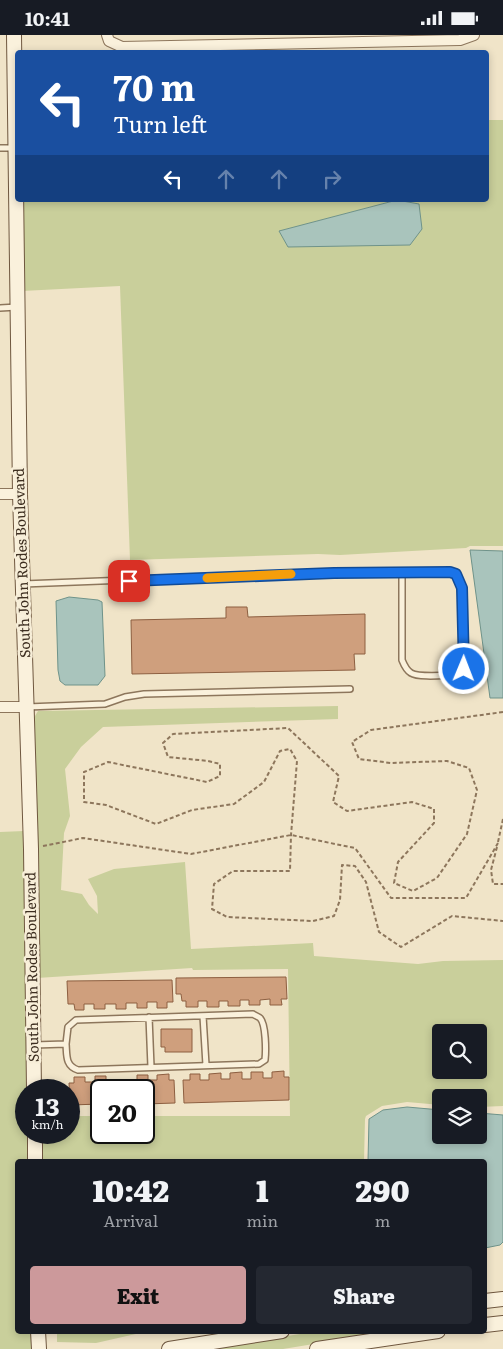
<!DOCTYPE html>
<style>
body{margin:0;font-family:Literata,serif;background:#242831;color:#f1f3f6;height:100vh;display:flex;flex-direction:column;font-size:19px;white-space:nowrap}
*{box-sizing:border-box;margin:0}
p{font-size:16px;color:#9ea1a6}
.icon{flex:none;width:28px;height:28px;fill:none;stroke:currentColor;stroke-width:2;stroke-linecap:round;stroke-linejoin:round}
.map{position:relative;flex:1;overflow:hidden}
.details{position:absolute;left:15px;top:1124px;width:472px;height:175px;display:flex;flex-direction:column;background:#171b24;border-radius:5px;box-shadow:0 2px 8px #0003}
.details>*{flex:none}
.top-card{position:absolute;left:15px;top:15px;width:474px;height:152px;border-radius:5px;box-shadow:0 2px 8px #0003;background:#1a4fa0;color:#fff;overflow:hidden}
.buttons{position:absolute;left:432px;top:989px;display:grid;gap:10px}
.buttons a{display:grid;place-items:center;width:55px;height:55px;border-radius:5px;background:#171b24;box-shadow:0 2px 8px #0003;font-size:25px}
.speed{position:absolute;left:15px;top:1044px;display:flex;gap:10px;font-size:25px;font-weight:700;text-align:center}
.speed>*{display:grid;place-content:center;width:65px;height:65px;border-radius:50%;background:#171b24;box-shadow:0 2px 8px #0003;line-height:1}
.speed small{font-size:12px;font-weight:400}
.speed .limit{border:2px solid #111;border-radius:8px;background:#fff;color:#111}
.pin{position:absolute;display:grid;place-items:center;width:42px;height:42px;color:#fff;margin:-21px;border-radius:10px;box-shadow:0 2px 8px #0006}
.me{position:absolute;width:55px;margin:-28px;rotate:1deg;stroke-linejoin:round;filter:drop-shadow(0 0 4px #0008)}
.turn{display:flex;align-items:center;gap:18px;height:105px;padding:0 15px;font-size:22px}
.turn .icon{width:65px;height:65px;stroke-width:2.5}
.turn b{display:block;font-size:35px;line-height:42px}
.lanes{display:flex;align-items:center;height:48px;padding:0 15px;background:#0003;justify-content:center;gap:25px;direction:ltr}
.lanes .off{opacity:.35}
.eta{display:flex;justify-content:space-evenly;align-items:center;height:85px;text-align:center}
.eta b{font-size:30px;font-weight:800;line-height:35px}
.button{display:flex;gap:10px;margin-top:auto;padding:10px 15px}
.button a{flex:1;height:58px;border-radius:5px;background:#cc999b;color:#111;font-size:20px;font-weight:800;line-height:58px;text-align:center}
.button a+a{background:#242831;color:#f1f3f6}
.status{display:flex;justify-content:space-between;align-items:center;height:35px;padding:0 25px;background:#171b24;direction:ltr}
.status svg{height:14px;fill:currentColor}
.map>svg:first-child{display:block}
</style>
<div class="status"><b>10:41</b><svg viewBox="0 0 49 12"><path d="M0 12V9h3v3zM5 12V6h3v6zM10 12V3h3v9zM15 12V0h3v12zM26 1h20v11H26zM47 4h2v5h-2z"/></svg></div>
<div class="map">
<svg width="503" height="1314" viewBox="0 0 503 1314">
<rect width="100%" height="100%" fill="#f0e4c8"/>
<path fill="#c9cf9b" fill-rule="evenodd" d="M486,85H503V511H470L466,513L340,520L318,519L130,525L120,251L22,256L21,165H397L280,196L419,169L397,165H486Z
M338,671V684L103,692L81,712L65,734L70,781L64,798L61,855L82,859L89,870L98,879L97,861L88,844L114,834L185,827L191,914L313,908L314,921L418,929L443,926L503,925V1071L479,1072V1062H441V1070L407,1067L382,1071L366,1081L365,1084L364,1126H43L41,1098H69V1081H101V1098H144V1081H290L288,934L193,935L192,933L37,943L32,686L38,676ZM441,998H479V1035H441Z
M24,796L29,1055H26V1098H30L31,1126H18V1296H33L34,1314H0V797Z
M57,1296H149L96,1308L57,1307Z
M319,1296H370L369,1300L283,1314H205Z"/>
<path fill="#a9c4bc" stroke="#6f938a" d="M397,165L419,169L422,194L410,210L288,212L279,196Z
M470,515L503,516V663H490Z
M69,562L98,565L102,567L105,641L98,650H65L60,646L58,635L56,566Z
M407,1072L441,1075V1100H479V1078L503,1080V1207L500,1210L485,1213V1126H368L369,1084L383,1075Z"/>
<path fill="#cf9f7d" stroke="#8d5f41" d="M226,572H247L248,582L365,579V619H354L355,635L132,639L131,585L226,583Z
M286,942L287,964H281L282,970H270V964L260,965V970H249V965H240V971H228V966H219V972H207V966H198V972H186V966H182L181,959H176V943Z
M172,945L173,967H167V973H157V967H147V973H137V968H126V974H116V969H105V974H94V969H84V975H75L74,969H68L67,946Z
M161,994H192V1017H165V1012H161Z
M284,1036V1042H289V1065L184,1068L183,1045H190V1039H200V1045H209V1039L221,1038V1044H230V1038L242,1037V1044H251V1037H263V1043H272V1037Z
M169,1039V1045H174L175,1068L144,1069V1055H101V1069L70,1070L69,1048H74V1042H85V1047H95V1041H106V1045L137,1046V1040H148V1045H157V1040Z"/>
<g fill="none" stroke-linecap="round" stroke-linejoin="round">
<g stroke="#8d765c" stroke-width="8">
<path id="lane" d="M0,113H14
M0,273L17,272
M23,549L334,537H450C458,540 460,545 462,553L465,631L462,638L458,640C447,640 419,643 411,638C406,635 404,630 402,625V537
M27,672L105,669L125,662L144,659L350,654
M203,981L206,1030
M149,982L151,1032
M34,1010L66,1009C67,1020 65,1031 78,1035L259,1029L265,1025C266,1016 266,989 260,983C259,982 254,980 253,979L76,985L68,992L66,1009"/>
</g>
<g stroke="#8d765c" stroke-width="12">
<path id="street" d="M107,0L109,6L122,12L460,5L474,0
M0,459H20
M0,672H26"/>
</g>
<g stroke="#6f573f" stroke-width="16">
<path id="secondary" d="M14,0L20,459L31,814L34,1055
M35,1098V1126
M485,1266L503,1264
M485,1290L503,1288
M38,1296L39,1314
M169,1314L282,1296
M317,1314L438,1296"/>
</g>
<path stroke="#8d765c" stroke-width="2" stroke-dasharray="4 2.5" stroke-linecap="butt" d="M503,677L371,695L352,707L359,724L391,728L447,726L469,733L477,755L467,799L437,843L413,856L394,848L398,827L434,788V774L412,767L347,776L333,767L339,741L288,693L173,699L163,708L168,722L208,726L220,729V741L207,747L108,727L84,737V767L106,770L156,789L192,775L234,769L264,747L280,716L290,714L297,726L291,800L290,836H233L214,849L212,874L227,882L313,886L334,881L340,865L342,830L355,831L366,847L379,897L401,912L452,881L503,886
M498,807L503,784
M43,811L83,803L191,819L291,800L355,813L391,863H466L498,808
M497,812L491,835L493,849H503"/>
<use href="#lane" stroke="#faf1dc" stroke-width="5"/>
<use href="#street" stroke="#faf1dc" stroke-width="10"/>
<use href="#secondary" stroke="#faf1dc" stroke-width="14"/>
</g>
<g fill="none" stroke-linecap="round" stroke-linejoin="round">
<g stroke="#114b97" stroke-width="12">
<path id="route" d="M129,546L334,538L450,537L456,539L462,553L464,634"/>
</g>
<use href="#route" stroke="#1a73e8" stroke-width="9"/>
<path stroke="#f59e0b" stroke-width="9" d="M207,543L291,539"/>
</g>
<g text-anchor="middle" stroke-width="5" stroke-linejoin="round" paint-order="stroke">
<g font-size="14" fill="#3d2e20" stroke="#f7eed8">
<text transform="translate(22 528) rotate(-92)" y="5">South John Rodes Boulevard</text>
<text transform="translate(32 932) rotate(-91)" y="5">South John Rodes Boulevard</text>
</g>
</g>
</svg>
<div class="buttons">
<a><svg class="icon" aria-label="search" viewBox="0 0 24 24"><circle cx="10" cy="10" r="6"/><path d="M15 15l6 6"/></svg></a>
<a><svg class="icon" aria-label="layers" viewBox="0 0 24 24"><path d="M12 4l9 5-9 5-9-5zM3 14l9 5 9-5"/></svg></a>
</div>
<div class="speed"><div>13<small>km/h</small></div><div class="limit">20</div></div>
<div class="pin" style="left:129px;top:546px;background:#d93025"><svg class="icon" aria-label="arrive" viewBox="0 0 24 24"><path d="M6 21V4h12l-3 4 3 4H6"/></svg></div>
<svg class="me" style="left:464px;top:634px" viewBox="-20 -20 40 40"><circle r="17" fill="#1a73e8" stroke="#fff" stroke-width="3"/><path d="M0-11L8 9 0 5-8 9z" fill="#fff"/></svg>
<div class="top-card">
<div class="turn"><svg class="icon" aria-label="left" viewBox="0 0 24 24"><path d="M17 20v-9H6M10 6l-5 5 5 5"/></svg><div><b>70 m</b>Turn left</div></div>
<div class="lanes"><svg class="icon" aria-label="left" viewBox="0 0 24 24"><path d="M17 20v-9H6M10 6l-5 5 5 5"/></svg><svg class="icon off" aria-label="ahead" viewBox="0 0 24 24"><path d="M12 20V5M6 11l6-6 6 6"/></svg><svg class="icon off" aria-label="ahead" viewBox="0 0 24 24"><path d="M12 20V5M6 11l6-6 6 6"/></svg><svg class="icon off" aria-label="right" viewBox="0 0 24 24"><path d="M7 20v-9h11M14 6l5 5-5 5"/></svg></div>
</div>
<section class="details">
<div class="eta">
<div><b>10:42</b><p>Arrival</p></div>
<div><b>1</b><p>min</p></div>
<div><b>290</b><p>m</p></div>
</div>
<div class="button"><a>Exit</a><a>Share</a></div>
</section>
</div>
